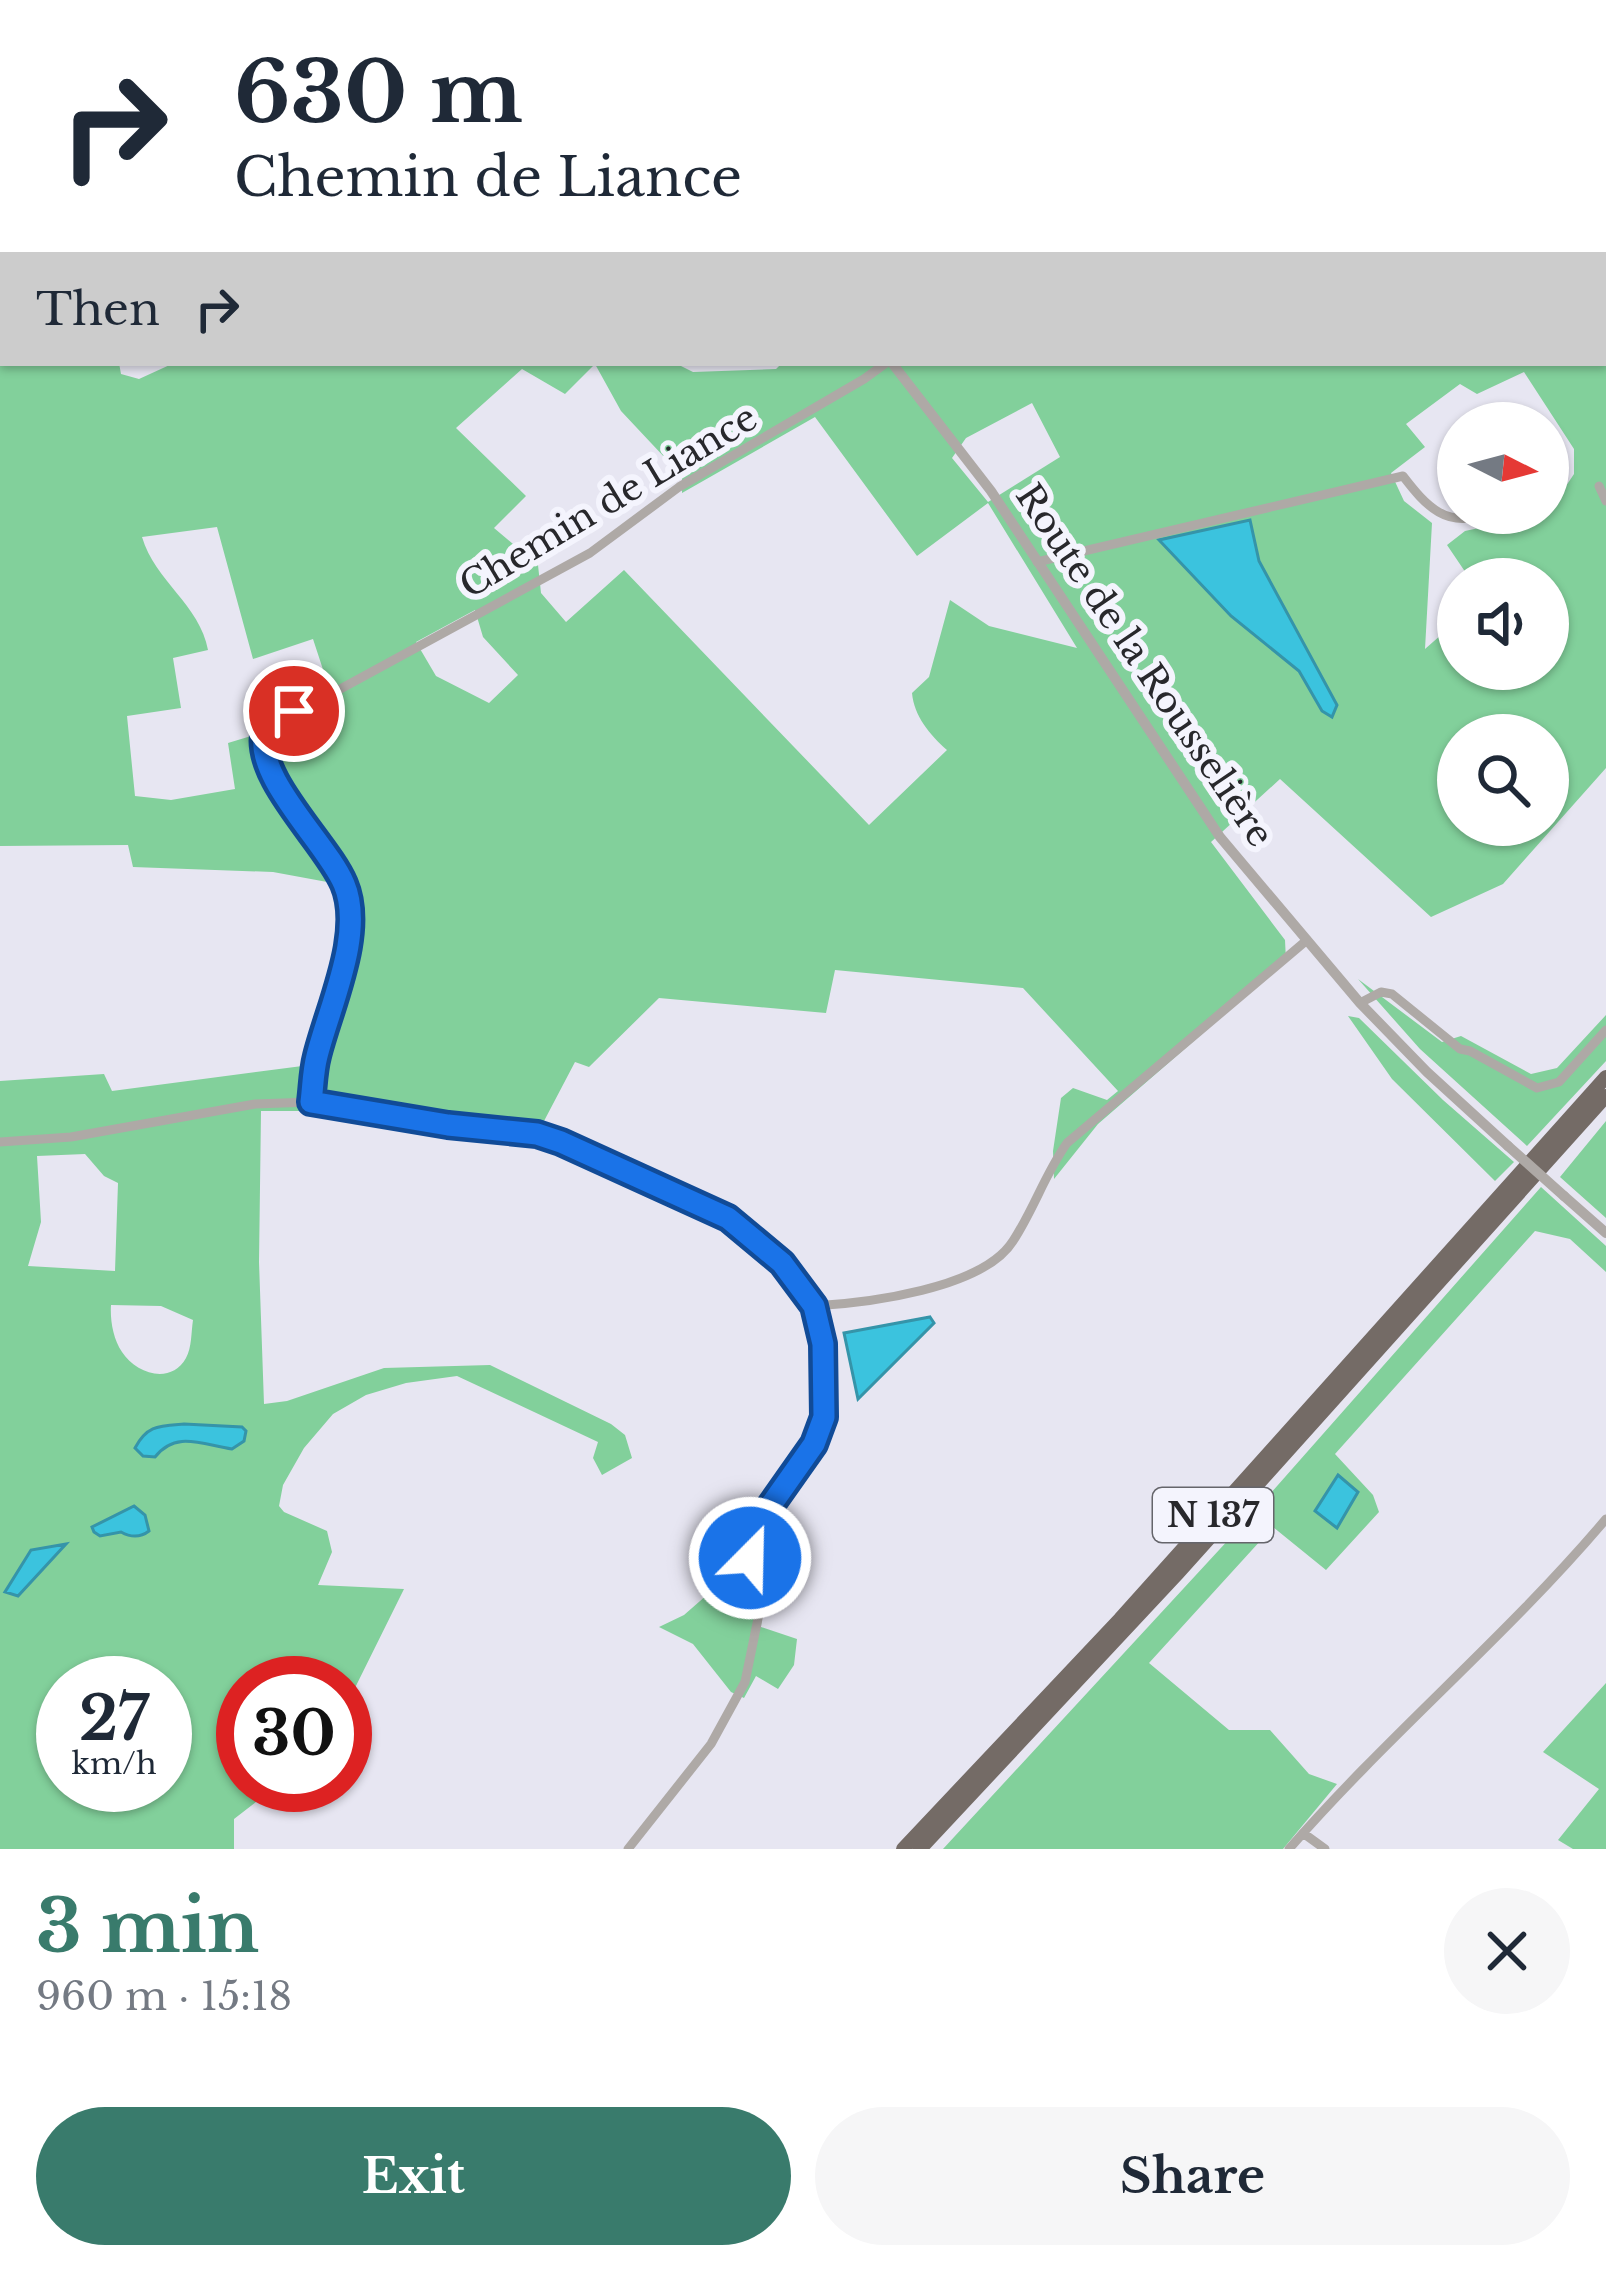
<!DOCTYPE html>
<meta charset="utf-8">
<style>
body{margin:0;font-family:"Libre Baskerville",serif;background:#f6f6f7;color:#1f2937;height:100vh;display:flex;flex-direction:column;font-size:45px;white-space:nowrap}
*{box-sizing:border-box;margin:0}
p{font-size:39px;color:#747a83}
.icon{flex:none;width:66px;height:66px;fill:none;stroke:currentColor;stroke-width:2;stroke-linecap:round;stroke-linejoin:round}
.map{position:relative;height:1849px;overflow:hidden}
.side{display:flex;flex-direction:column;background:#fff;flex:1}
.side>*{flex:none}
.top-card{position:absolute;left:0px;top:0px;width:1608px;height:366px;box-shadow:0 3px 9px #0004;background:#fff;color:#1f2937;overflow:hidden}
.needle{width:78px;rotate:96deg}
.tools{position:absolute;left:1437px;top:402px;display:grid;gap:24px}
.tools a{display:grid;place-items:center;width:132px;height:132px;border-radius:50%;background:#fff;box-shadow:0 3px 9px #0004;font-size:60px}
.speed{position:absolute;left:36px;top:1656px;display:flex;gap:24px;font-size:60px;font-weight:700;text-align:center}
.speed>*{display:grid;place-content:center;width:156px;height:156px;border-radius:50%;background:#fff;box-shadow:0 3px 9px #0004;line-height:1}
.speed small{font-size:30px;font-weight:400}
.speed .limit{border:18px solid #d22;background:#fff;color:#111}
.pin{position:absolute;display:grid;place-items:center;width:102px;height:102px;color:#fff;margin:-51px;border:6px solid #fff;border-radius:50%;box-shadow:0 3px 12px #0007}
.me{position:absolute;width:132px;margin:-66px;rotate:23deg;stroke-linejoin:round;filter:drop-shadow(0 0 9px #0008)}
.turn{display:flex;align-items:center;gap:42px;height:252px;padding:0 36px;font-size:54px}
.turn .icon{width:156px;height:156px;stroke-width:2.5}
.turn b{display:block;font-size:84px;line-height:102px}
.then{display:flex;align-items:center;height:114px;padding:0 36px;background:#0003;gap:24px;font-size:45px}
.round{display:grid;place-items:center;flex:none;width:126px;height:126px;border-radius:63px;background:#f6f6f7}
.headline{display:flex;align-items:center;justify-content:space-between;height:204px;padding:0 36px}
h1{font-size:72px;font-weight:700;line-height:90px;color:#397b6c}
.button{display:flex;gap:24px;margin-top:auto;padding:24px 36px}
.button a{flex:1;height:138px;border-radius:72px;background:#397b6c;color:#fff;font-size:48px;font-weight:700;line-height:138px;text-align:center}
.button a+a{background:#f6f6f7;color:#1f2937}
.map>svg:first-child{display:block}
</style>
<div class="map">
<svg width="1606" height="1849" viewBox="0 0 1606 1849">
<rect width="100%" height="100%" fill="#e7e6f2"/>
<path fill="#82d09b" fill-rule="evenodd" d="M0,0L639,3H3V363H119L121,374L139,379L174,363H675L693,372L776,369L782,363H1605V3L1355,0H1606V768L1503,884L1431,917L1280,779L1211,842L1285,940L1286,961L1098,1124L1054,1179L1053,1151L1061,1098L1073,1088L1107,1100L1118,1091L1023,988L835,970L826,1013L659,998L589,1067L575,1062L533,1142L306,1106L301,1111H261L259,1262L264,1404L287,1401L384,1368L490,1365L611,1424L625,1435L632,1458L602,1475L593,1458L598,1442L457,1376L406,1383L366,1395L333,1414L304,1448L283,1485L279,1506L284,1512L327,1531L332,1552L318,1585L404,1589L345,1708V1683H243V1785H278L234,1819V1849H0V1081L104,1074L112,1091L310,1065C326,1006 349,945 338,884L273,872L133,867L128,845L0,846ZM595,364L621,411L682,476V493L815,417L917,556L988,503L1077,648L989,626L950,600L929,677L912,693C914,716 930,735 947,750L869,825L624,570L566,622L541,593L538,565L494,528L526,496L456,428L522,369L565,394ZM1524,372L1574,449V474L1548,513L1465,531L1447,545L1470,579H1548V669H1458V620L1425,649L1432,523L1404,501L1391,473L1425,447L1406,424L1460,384L1477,394ZM1032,403L1060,457L988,502L952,458L966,438ZM1249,520L1259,561L1337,705L1322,711L1299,671L1231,616ZM217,527L253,659L313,639L332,697L271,730L228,743L235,789L171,800L135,796L127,716L181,708L173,658L208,650C200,605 155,581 142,537ZM475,610L483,637L518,675L489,703L436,676L416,642ZM1458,735H1548V825H1458ZM85,1154L104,1176L118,1183L115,1271L28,1266L41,1222L37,1156ZM111,1305L161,1306L193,1320C191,1333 192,1347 186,1358C171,1385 136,1374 122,1352C113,1339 110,1320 111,1305ZM63,1683H165V1785H63Z
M1358,979L1442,1042L1461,1036L1531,1074L1557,1068L1606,1015V1061L1527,1146L1420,1049Z
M1348,1016L1359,1018L1443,1100L1514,1162L1495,1181L1392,1079Z
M1606,1121V1218L1560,1177Z
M1541,1187L1606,1246V1272L1570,1239L1535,1231L1335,1454L1373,1495L1379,1512L1326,1570L1273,1527L1149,1663L1229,1730H1270L1309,1774L1337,1784L1283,1849H943L1255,1511Z
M747,1560L763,1598L761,1627L797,1639L794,1665L778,1689L756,1676L744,1698L731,1692L693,1644L659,1627L684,1615Z
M1606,1683V1849H1573L1558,1840L1599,1789L1543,1752Z"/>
<path fill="#3bc3de" stroke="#3594a9" stroke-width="3" d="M1250,520L1259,561L1337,705L1332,717L1322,711L1299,671L1231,616L1159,540Z
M930,1317L934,1323L858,1399L844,1333Z
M184,1424L242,1427L246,1431L244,1441L232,1449C203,1445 176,1430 155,1457L143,1456L135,1448C147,1425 159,1426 184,1424Z
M1338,1475L1358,1492L1337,1528L1315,1511Z
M134,1506L145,1515L149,1531C140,1538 130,1537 121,1532L100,1536L94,1532L92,1527Z
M66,1544L18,1596L5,1592L31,1550Z"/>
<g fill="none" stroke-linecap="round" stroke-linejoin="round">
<path stroke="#aea9a6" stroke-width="9" d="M1040,3L1046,0
M1599,486L1606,501
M1037,562L1403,476C1426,506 1447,530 1488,513
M1360,1003L1381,992L1392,994L1460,1049L1470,1051L1537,1088L1559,1082L1606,1030
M311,1102L316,1060L347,954L349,917L345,885L266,759L262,739L265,730L590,553L679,487L864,379L886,363
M0,1142L71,1137L255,1104L311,1102L448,1125L537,1134L561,1142L668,1194L708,1208L728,1218L782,1263L804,1287L814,1306L823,1344L824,1417L814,1444L752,1532L748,1545L761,1604L745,1682L711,1744L628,1849
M814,1306C866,1303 983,1289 1013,1241C1034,1209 1045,1174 1067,1143L1307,940
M1303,1833L1325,1849
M1289,1849C1389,1734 1507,1636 1606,1519"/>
<path stroke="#aea9a6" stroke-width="10" d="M577,0L591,3
M775,0V3
M892,363L991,491L1220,837L1360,1003L1427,1072L1508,1146
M1564,1196L1606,1233"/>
<path stroke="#746b66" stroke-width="14" d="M903,1849L1120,1619L1606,1077
M920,1849L1178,1573L1606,1096"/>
<path stroke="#aea9a6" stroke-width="10" d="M1508,1146L1564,1196"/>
</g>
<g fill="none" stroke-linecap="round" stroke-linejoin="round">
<g stroke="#114b97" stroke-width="30">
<path id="route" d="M294,711L265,730C252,776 327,843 344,884C365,933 329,1007 317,1056C313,1071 313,1087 311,1102L448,1125L537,1134L561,1142L728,1218L782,1263L814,1306L823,1344L824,1417L814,1444L752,1532L748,1545L750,1558"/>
</g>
<use href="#route" stroke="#1a73e8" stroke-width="21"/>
</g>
<g text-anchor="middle" stroke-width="12" stroke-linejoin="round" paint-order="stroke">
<rect fill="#f4f4fd" stroke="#65656b" stroke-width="3" x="1153" y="1488" width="120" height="54" rx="9"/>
<g font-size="33" font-weight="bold" fill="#28282c">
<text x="1213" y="1527">N 137</text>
</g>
<g font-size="36" fill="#28282c" stroke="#f4f4fd">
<text transform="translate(608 501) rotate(-31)" y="13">Chemin de Liance</text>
<text transform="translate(1145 665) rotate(56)" y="13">Route de la Rousselière</text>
</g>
</g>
</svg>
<div class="tools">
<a><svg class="needle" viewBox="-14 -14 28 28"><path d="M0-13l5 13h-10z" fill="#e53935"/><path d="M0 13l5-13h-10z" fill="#747a83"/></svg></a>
<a><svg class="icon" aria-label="sound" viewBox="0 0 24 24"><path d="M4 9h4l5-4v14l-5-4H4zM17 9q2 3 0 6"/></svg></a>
<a><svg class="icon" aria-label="search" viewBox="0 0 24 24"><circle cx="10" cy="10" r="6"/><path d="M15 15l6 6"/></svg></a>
</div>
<div class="speed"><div>27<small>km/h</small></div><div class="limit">30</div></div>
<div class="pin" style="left:294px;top:711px;background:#d93025"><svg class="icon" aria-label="arrive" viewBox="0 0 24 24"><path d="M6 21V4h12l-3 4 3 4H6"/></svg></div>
<svg class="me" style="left:750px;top:1558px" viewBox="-20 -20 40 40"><circle r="17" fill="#1a73e8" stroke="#fff" stroke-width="3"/><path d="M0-11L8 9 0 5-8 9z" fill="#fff"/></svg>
<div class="top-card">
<div class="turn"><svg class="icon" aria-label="right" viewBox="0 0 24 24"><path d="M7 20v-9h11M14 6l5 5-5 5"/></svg><div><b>630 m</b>Chemin de Liance</div></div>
<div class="then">Then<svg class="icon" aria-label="right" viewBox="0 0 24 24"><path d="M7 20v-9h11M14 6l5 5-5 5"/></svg></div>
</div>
</div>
<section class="side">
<div class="headline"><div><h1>3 min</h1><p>960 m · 15:18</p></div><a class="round"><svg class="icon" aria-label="close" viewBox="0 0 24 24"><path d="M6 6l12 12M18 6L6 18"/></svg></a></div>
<div class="button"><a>Exit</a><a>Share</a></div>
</section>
